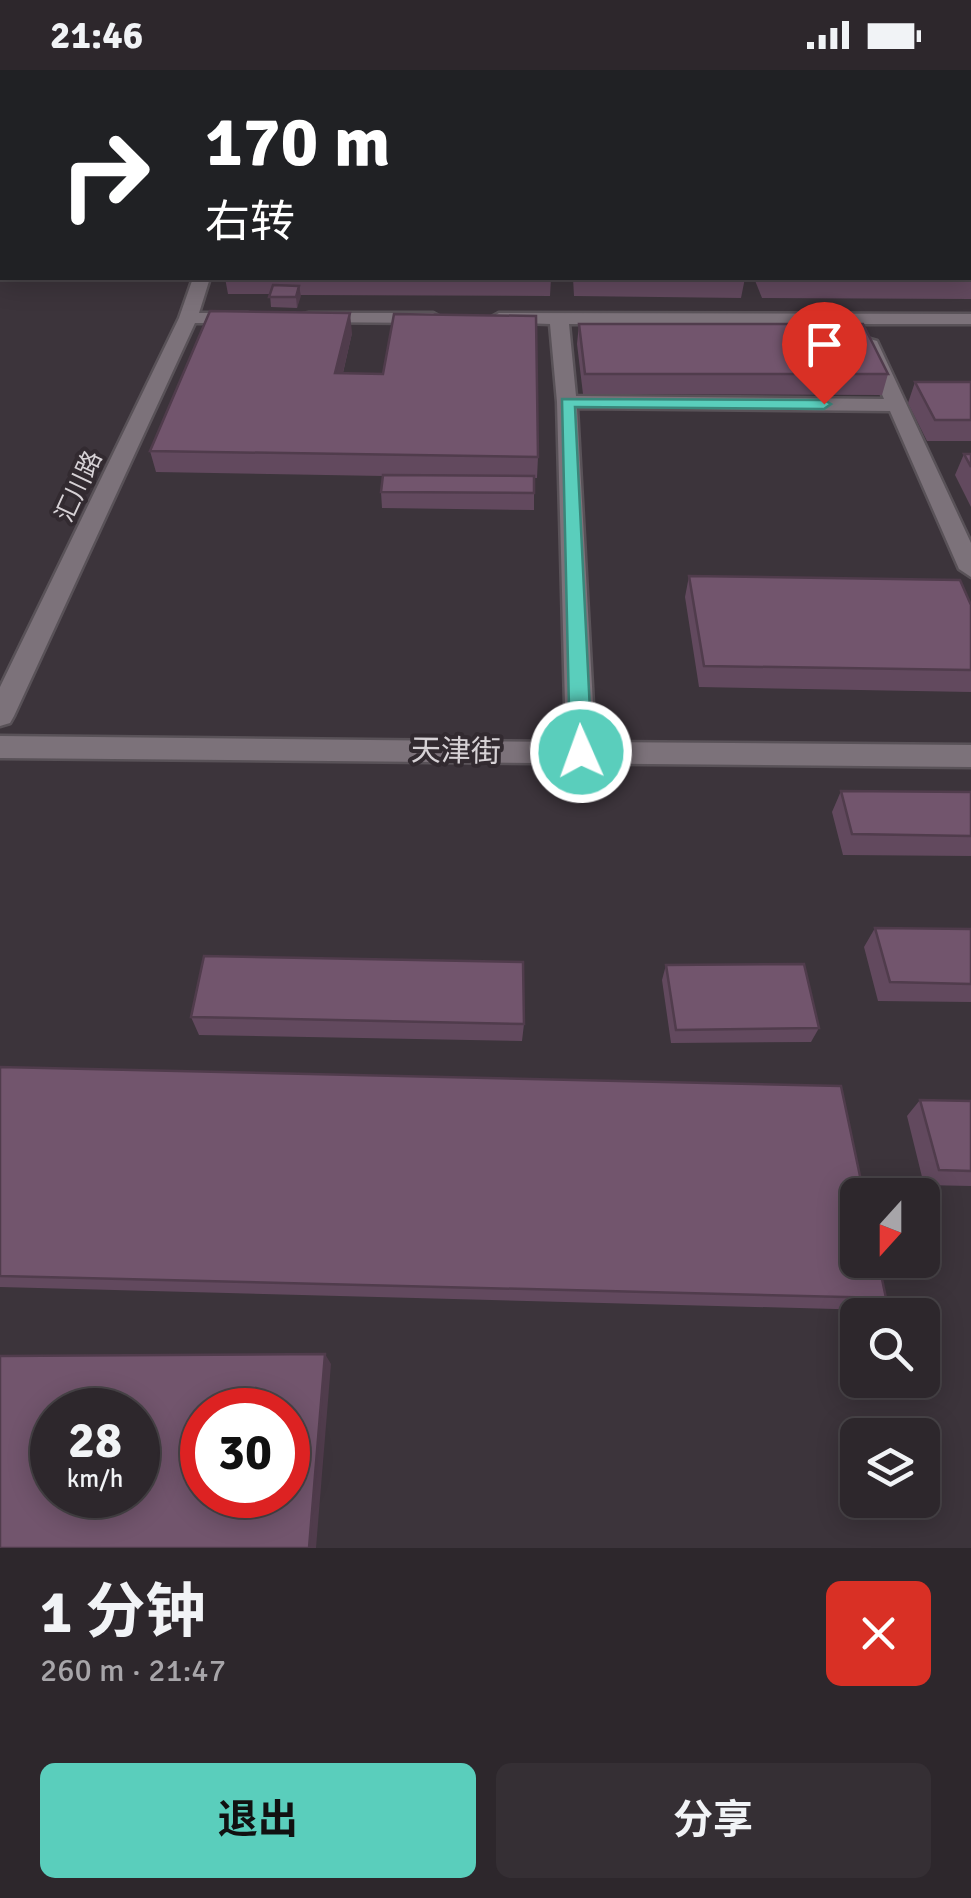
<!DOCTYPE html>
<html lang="zh">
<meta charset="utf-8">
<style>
body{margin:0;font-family:Signika,"Noto Sans SC",sans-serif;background:#352f34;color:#f1f3f6;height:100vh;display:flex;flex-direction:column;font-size:38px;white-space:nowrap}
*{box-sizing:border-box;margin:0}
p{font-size:32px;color:#a7a5a9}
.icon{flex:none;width:55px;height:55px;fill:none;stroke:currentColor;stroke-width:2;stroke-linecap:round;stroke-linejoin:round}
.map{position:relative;height:1478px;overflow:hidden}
.sheet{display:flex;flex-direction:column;background:#2d272c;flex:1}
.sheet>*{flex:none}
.guide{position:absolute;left:0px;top:0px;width:972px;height:210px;box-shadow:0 5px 25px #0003,0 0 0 2px #484448;background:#202124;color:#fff;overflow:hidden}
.needle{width:65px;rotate:201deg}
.buttons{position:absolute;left:840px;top:1108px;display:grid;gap:20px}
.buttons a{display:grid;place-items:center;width:100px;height:100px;border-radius:15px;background:#2d272c;box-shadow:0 5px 25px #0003,0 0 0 2px #484448;font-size:50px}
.speed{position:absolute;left:30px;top:1318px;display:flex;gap:20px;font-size:50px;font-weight:700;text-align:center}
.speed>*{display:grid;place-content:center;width:130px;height:130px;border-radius:50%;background:#2d272c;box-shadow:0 5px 25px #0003,0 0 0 2px #484448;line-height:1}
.speed small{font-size:25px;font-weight:400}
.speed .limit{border:15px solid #d22;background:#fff;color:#111}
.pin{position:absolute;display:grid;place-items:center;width:85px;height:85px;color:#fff;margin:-102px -42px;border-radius:50% 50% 50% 0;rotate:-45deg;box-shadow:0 0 10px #0007}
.pin .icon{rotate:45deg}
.me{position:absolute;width:110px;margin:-55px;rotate:358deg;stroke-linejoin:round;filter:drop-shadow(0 0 8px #0008)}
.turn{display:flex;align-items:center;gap:35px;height:210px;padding:0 40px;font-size:45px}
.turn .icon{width:130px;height:130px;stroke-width:2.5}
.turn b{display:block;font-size:70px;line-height:85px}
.round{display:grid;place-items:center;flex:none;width:105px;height:105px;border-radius:15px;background:#352f34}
.head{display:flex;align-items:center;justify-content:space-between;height:170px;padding:0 40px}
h1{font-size:60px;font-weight:700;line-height:75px}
.cta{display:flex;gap:20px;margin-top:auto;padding:20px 40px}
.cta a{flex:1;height:115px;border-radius:15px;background:#5acebc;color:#111;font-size:40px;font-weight:700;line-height:115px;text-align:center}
.cta a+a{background:#352f34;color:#f1f3f6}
.status{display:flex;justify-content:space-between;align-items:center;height:70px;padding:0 50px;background:#2d272c;direction:ltr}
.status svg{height:28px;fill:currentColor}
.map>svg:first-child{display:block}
</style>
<div class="status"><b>21:46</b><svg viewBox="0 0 49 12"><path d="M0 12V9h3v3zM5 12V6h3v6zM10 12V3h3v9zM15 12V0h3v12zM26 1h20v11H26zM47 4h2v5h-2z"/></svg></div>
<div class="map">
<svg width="971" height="1478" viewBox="0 0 971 1478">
<rect width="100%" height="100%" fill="#3c343b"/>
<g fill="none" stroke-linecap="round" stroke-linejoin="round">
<g stroke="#595258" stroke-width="5">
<path id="minor" d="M193,208H210L199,243H248L257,248L248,253H195L14,646L10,653L0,656V617L179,248Z
M309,243H433L442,248L433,253L303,252V244Z
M499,243L971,244V254H569L576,326L884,329L861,275L870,269L877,271L971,473V507L959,499L890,341L577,338L595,672L971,675V697L0,688V666L566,672L557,332L550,254L493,252L490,248Z"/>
</g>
<g stroke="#595258" stroke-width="5">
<path id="major" d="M0,75H2V83H0Z"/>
</g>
<use href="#minor" fill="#7c727a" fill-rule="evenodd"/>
<use href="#major" fill="#aa68a2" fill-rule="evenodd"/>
</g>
<path fill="#62495e" d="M31,0H80L78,2H32Z
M100,0H144V2H101Z
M162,0H206L207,2H162Z
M0,15H2V43H0Z
M971,184V229L762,228L754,208H970Z
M225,208H551L550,226L300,225L297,238L271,237L270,224H228Z
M573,208H745L741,228L574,226Z
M579,254L888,304L882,325L583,324L577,274Z
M352,263L343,303L538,387L537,408H534V440L382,438L381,422L383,406L156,402L150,381Z
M915,312H971V371H927L908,333Z
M964,384H971V437L955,405Z
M689,506L971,535V622L699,617L685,527Z
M841,721L971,722V786L843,785L832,742Z
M875,858L971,859V932L878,931L864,877Z
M666,895L819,958L811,972L671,973L662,910Z
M191,947L524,954L522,971L199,965Z
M0,997L886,1228L872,1240L0,1217Z
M920,1030L971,1031V1116L924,1115L907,1046Z"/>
<path fill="#503c4c" d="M299,216L301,226L297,238L296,227Z
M350,243L352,263L338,324L335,303Z
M325,1284L331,1294L316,1478H309Z"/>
<path fill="#72556d" stroke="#503c4c" stroke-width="2.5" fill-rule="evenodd" d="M970,184L971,209L766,208H970Z
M273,215L299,216L296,227H269Z
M210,241L350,243L335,303L383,304L394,244L536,246L538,387L150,381Z
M579,254H863L888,304H585Z
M915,312H971V350H935Z
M964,384H971V397Z
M383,405L534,406V423L381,422Z
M689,506L960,510L971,535V600L704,596Z
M841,721L971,722V766L852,764Z
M875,858L971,859V914L890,912Z
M204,886L523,892L524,954L191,947Z
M804,894L819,958L676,960L666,895Z
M0,997L841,1016L864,1125H858V1190H878L886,1228L0,1206Z
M920,1030L971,1031V1101L939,1100Z
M325,1284L309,1478H0V1286ZM52,1340H138V1425H52ZM202,1340H288V1425H202Z"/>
<path fill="#5acebc" stroke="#3a867a" stroke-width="2.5" d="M562,329L824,330L831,334L824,339L575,337L592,682L581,690L570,682Z"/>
<g text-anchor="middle" stroke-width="8" stroke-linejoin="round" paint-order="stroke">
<g font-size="25" fill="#d7d2d6" stroke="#322a30">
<text transform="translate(78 416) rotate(-65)" y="9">汇川路</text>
</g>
<g font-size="30" fill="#d7d2d6" stroke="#322a30">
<text transform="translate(456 681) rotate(1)" y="10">天津街</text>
</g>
</g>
</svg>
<div class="buttons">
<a><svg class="needle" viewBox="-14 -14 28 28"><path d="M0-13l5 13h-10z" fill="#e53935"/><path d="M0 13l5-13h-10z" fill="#a7a5a9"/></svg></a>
<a><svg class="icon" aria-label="search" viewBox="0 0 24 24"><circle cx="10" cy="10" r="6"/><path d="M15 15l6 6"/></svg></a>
<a><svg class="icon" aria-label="layers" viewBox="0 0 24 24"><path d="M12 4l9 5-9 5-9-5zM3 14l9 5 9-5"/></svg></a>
</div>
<div class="speed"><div>28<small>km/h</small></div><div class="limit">30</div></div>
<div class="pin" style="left:824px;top:334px;background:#d93025"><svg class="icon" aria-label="arrive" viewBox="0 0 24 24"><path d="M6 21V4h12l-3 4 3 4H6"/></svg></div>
<svg class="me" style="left:581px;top:682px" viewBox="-20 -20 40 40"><circle r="17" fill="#5acebc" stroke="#fff" stroke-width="3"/><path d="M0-11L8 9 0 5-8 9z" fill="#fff"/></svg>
<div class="guide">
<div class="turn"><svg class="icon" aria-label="right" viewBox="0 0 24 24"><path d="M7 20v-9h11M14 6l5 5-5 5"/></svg><div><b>170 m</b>右转</div></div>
</div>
</div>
<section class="sheet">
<div class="head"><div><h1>1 分钟</h1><p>260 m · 21:47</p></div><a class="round" style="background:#d93025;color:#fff"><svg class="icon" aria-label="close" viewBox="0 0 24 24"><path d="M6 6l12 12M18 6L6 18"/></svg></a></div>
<div class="cta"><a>退出</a><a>分享</a></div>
</section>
